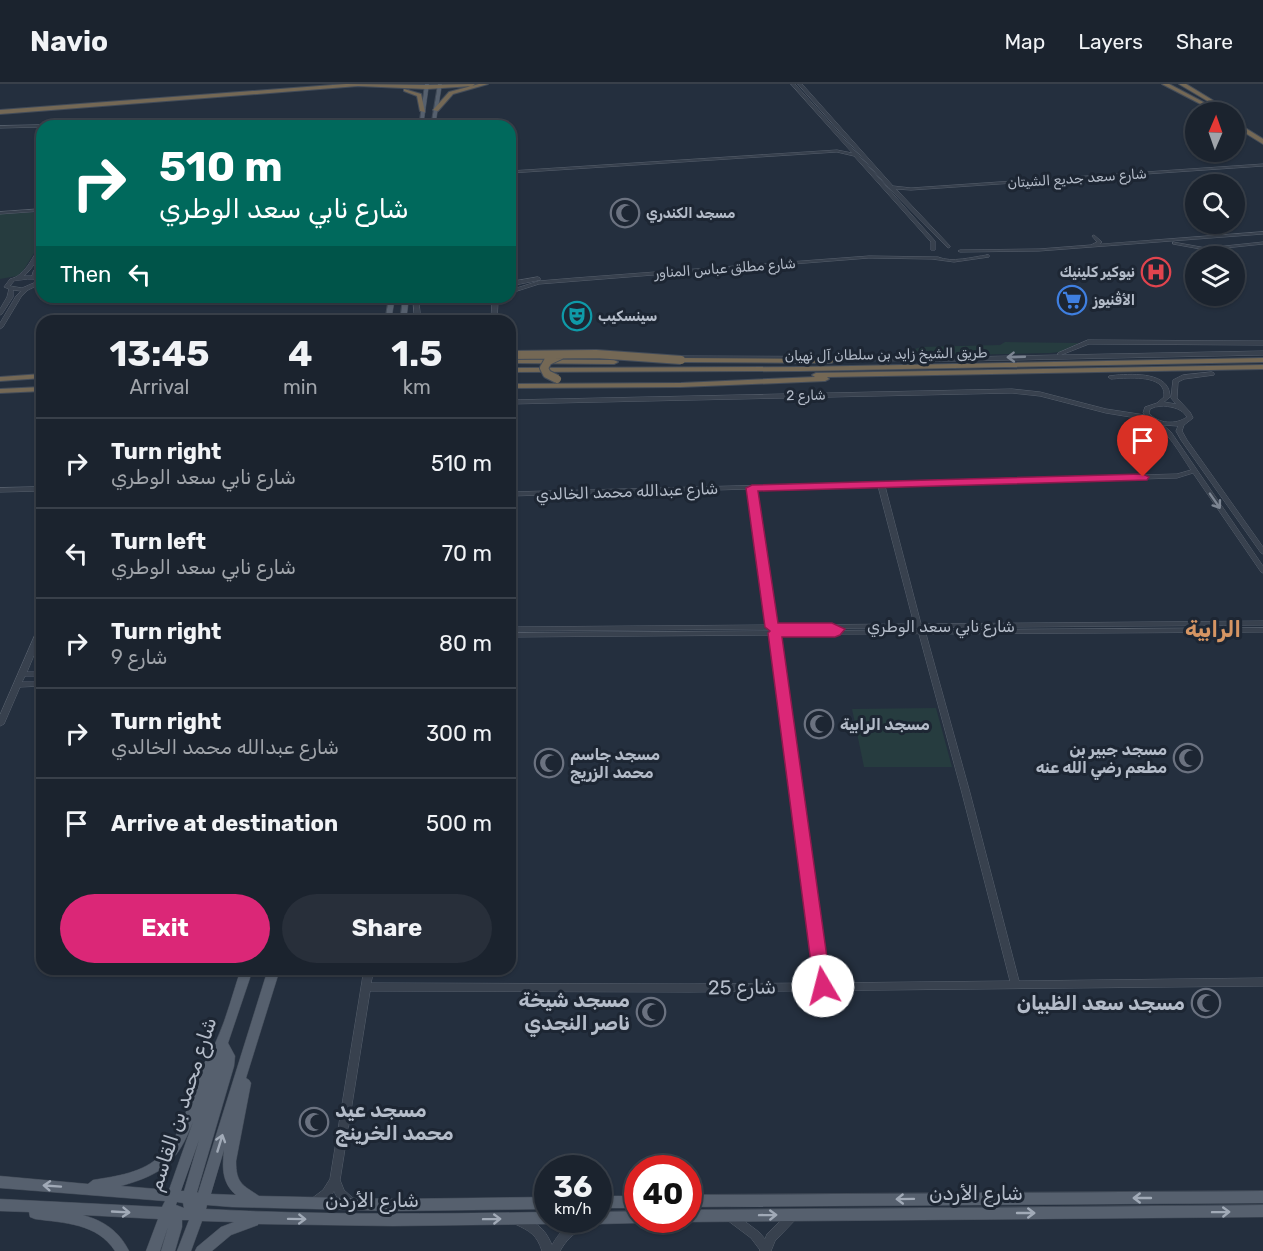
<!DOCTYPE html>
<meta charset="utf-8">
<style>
body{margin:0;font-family:Rubik,Cairo,sans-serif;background:#282f3a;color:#f1f3f6;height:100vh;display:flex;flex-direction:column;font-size:22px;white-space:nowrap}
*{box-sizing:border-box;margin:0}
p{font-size:20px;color:#a0a4aa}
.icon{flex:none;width:33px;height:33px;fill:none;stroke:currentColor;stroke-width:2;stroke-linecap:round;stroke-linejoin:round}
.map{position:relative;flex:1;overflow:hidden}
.details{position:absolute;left:36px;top:231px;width:480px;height:660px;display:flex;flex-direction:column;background:#1b232e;border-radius:18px;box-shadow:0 2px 4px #0004,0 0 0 2px #39404a}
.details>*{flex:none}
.hud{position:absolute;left:36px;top:36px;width:480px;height:183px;border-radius:18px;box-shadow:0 2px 4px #0004,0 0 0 2px #39404a;background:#00695c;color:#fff;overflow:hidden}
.needle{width:39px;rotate:2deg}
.tools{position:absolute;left:1185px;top:18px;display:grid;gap:12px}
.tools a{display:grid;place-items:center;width:60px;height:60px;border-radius:50%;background:#1b232e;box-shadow:0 2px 4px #0004,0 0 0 2px #39404a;font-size:30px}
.speed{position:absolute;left:534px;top:1071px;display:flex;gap:12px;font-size:30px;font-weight:700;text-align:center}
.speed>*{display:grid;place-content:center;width:78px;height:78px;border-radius:50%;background:#1b232e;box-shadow:0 2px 4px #0004,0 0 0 2px #39404a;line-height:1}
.speed small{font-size:15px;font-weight:400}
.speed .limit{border:9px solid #d22;background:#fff;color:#111}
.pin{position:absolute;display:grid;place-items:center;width:51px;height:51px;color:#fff;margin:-62px -26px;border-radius:50% 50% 50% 0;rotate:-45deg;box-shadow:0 0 6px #0007}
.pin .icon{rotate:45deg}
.me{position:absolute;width:66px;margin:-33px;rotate:352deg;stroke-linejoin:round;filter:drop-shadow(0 0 4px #0008)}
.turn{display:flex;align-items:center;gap:21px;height:126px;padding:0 24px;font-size:27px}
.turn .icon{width:78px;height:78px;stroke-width:2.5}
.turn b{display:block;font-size:42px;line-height:51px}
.then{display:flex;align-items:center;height:57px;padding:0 24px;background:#0003;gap:12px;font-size:22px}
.eta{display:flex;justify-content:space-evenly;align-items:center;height:102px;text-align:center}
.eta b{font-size:36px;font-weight:700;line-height:42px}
.action{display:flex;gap:12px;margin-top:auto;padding:12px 24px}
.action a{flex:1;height:69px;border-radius:36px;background:#db2777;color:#fff;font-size:24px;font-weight:700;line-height:69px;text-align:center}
.action a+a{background:#282f3a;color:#f1f3f6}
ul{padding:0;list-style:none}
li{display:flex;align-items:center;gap:18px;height:90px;padding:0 24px;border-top:2px solid #39404a}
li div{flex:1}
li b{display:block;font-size:22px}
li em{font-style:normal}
header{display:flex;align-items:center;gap:36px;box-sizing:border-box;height:84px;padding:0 30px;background:#1b232e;border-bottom:2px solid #39404a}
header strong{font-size:28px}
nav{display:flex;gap:33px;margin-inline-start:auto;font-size:21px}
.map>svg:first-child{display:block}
</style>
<header>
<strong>Navio</strong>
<nav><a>Map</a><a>Layers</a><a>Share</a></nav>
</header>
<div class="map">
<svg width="1263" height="1167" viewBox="0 0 1263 1167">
<rect width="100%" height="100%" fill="#242f3e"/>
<path fill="#263c3f" d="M42,128V156L23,187L17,192L0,195V130Z
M1005,258L1079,259L1060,268L1050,269L913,272L915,265L921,263L1000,261Z
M936,624L952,683H864L852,625Z"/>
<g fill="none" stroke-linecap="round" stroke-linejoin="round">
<g stroke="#565f6c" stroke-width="1">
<path id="minor" d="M791,0H795L935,157V166H931V158L854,72L837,68L510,89V87L837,66L852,69Z
M798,0H802L893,102L911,104L1263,80V82L911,106L896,105L950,162V163L948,164L889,104Z
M43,41L44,42H42V43L0,44V42Z
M55,41H73L75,42H53Z
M42,125V127L0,130V128Z
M1263,148V150L1039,167L960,168L958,167L960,166L1039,165L1091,161L1097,158L1092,152L1094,151L1102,158L1100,160Z
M1173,158L1206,164L1263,158V160L1206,166L1173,160Z
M40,162H42C42,171 31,186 24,192H32L33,188L40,176H42C42,189 33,184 42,199L28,206L21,213L3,243L0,245V239L16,212L21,207L13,206V213L2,230L0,231V225L7,213L9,205L4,203L10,195C25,192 32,174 40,162ZM28,195H34L36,198L22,204L10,202L14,197Z
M987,171H989V173L954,178L932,175L869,174L539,200L514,208H510V206L539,197L575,194L869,172L938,173C952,179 972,173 987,171Z
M538,193L540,194V196L510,202V198Z
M413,213H419V215L423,213H430L419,219L421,237H415Z
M484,213H490L493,215L490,217Z
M496,213H502L498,217L497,237H491L492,216Z
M1088,256L1263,257V261L1089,260L1061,271L1263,267V271L964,277L677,276L674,274L677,272L964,273L1059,271L1057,270L1058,269Z
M1212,288L1214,289V291L1184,295L1178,298L1177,314L1190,328L1193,334L1184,341L1182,347L1187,356L1263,463V470L1261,469L1181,356L1176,347L1178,342L1163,341L1171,348L1263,482V489L1261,488L1193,389L1177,394L885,402L921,540L1263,537V541L510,547V543L768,541L749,405L510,412V408L1177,390L1191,386C1179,368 1168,347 1149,336L1106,329L1040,312L1012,309L510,320V316L1012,305L1040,308L1106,325L1145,331L1143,329L1145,323L1157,319L1164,313C1164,309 1164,306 1162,303C1154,291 1124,294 1111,295L1108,293L1109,292C1124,290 1160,287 1168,304C1169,306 1170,310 1170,313L1164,318L1176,320L1171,314L1173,296L1183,291ZM1164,322C1174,323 1182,325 1187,333C1176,341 1158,340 1149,329L1150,325L1155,323ZM878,402L914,540L775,541L755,405Z
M42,403V407L0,408V404Z
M39,542H42V552L27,588H42V592H25L22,598H42V602L20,603L4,640L0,642V631Z
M1263,544V548L926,550L970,709L1019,897L1263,894V902L689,908L370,907L340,1096L344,1106L355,1116L356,1119L355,1122C346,1126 337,1115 334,1107C330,1114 320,1124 311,1121L310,1118L311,1115L323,1106L330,1095L364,885H374L371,899L689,900L818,899L772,551L510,553V549ZM919,550L962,709L1010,897L827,899L779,551Z
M793,1126L797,1128L798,1131L797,1134L775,1157L771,1167H759L760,1166L751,1154L727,1136L726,1133L727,1130L731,1128L735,1130L759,1148L765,1155L767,1150L789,1128Z
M605,1129L609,1131L610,1134L609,1137C585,1146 574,1143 560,1167H542C537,1151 530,1147 515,1140L513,1137L515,1134L519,1132C537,1139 544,1143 552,1161C565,1139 574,1136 598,1136V1131Z"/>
</g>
<g stroke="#414a57" stroke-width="1">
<path id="major" d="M425,0H429L423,42H419Z
M438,0H442L435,42H431Z
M389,213H395L391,237H385Z
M403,213H409L406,237H400Z
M241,885H253L228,959L235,972L234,982L197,1108L198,1109L268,885H280L246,994L249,996L251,999L236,1077C236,1100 243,1101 259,1112L396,1115L548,1113V1125L396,1127L232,1123L207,1121L206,1125C320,1131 433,1130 548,1128V1136H554L553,1138L548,1140L393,1142L258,1140V1141L231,1151L212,1167H195L197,1163L221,1143L234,1138L202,1137L191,1167H177L189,1136H182V1143L175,1167H161L168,1143L160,1167H146L158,1135L83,1131C104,1137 119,1147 129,1167H115C97,1139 64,1139 35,1135L30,1133L29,1128L0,1127V1115L162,1123L165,1117L0,1104V1092L88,1100L93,1096C117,1092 143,1089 161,1071C183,1050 189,1015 200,988C205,976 213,966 217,955C227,933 233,908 241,885ZM193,1038L169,1106L121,1102C163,1090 177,1079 193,1038ZM199,1056L184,1107H181ZM224,1066C222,1084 222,1099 236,1111L211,1110ZM177,1118L183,1119L184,1124L176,1121Z
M1263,1107V1119L688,1123V1111Z
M598,1112H638V1124H598Z
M1263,1121V1133L688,1138L683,1136H688V1126Z
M638,1127V1136H643L638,1139L598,1140L593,1138L592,1136H598V1128Z"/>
</g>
<g stroke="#434c59" stroke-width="2">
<path id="highway" d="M346,0L427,1L475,0L472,2L427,5L358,2L0,30V26Z
M479,0H488L453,10L438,27L433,26L449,8Z
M1162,0H1169L1222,28H1216Z
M1179,0H1186L1232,28H1226Z
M404,5L421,10L425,28L420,27L417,12L404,7Z
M1234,37L1263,55V60L1234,42Z
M678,274L831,275L835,277L831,279L681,278L677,276Z
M1263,274V278L800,287L510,288V284L800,283Z
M510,275L614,276L618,278L614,280L510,279Z
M1263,281V285L827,293L829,295L825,297L681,303L510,304V300L681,299L815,293L812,291L816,289Z
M42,290V294L0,297V293Z
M42,303V307L0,309V305Z"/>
</g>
<use href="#minor" fill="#38414e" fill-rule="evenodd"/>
<use href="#major" fill="#56606e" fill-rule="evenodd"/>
<use href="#highway" fill="#746855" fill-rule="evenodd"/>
<g stroke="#434c59" stroke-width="10" stroke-linecap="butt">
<path id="highway-bridge" d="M510,271L596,270L681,276
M557,295L547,290L544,284L548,277L561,271"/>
</g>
<use href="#highway-bridge" stroke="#746855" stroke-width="8"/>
</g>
<defs><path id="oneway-shaft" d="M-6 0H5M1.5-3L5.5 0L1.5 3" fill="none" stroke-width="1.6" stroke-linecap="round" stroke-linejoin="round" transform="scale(1.5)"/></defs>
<g stroke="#7c8592">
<use href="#oneway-shaft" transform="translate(1016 273) rotate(178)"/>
<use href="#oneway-shaft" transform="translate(1215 417) rotate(55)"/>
</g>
<g stroke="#a1aab7">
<use href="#oneway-shaft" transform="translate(220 1059) rotate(-73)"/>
<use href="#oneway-shaft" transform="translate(52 1102) rotate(-176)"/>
<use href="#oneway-shaft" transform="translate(1142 1114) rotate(180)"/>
<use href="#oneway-shaft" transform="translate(905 1115) rotate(179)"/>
<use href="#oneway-shaft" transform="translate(121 1128) rotate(3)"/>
<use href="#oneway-shaft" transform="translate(1221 1128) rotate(-1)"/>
<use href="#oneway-shaft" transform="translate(1026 1129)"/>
<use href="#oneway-shaft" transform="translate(768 1131) rotate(-1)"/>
<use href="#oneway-shaft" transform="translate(297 1135) rotate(1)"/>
<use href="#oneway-shaft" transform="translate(492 1135) rotate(-1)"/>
</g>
<path fill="#db2777" stroke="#8e194d" stroke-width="1.5" d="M1143,390L1149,393L1147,396L758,407L778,539H832L845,545L840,551L835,553H782L831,902L829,906L823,908L817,906L814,902L768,549L770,547L765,543L746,404L752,401Z"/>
<defs>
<g id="mosque-ring" transform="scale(1.5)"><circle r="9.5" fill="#1d2633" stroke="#6b7280" stroke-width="1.5"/><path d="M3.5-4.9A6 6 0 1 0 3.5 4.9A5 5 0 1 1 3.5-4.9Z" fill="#6b7280"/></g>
<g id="hospital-ring" transform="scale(1.5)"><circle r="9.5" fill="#1d2633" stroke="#e0444e" stroke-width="1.5"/><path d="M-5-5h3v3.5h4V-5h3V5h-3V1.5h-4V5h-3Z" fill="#e0444e"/></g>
<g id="supermarket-ring" transform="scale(1.5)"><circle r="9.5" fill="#1d2633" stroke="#3f7fe0" stroke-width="1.5"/><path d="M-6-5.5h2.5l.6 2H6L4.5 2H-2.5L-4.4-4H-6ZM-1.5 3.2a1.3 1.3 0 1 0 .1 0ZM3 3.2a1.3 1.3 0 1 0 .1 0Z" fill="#3f7fe0"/></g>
<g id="theatre-ring" transform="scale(1.5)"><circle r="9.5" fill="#1d2633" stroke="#0f9aa8" stroke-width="1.5"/><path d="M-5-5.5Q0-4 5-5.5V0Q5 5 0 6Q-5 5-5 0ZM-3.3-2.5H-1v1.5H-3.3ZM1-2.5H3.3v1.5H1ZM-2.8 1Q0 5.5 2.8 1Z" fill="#0f9aa8"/></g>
</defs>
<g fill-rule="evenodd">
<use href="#mosque-ring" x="625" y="129"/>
<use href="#hospital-ring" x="1156" y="188"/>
<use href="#supermarket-ring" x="1072" y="216"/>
<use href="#theatre-ring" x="577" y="232"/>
<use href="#mosque-ring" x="819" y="640"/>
<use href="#mosque-ring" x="1188" y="674"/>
<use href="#mosque-ring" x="549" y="679"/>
<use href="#mosque-ring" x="1206" y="919"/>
<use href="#mosque-ring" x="651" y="928"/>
<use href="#mosque-ring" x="314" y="1038"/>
</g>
<g text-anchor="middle" stroke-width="6" stroke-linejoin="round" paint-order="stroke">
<g font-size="14" fill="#b4bcc9" stroke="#1d2633">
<text transform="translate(1077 94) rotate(-4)" y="5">شارع سعد جديع الشيتان</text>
<text transform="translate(725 184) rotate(-4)" y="5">شارع مطلق عباس المناور</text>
<text transform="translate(886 270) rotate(-1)" y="5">طريق الشيخ زايد بن سلطان آل نهيان</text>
<text transform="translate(806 311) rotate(-1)" y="5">شارع 2</text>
</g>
<g font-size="14" font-weight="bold" fill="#b4bcc9" stroke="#1d2633" text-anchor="start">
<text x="646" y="134">مسجد الكندري</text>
<text x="1135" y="193" text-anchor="end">نيوكير كلينيك</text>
<text x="1093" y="221">الأڤنيوز</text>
<text x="598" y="237">سينسكيب</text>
</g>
<g font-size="16" fill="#b4bcc9" stroke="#1d2633">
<text transform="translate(627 407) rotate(-2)" y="6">شارع عبدالله محمد الخالدي</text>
<text x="941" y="548">شارع نابي سعد الوطري</text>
</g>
<g font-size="16" font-weight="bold" fill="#b4bcc9" stroke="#1d2633" text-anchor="start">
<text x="840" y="646">مسجد الرابية</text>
<text x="1167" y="671" text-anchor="end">مسجد جبير بن<tspan x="1167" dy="18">مطعم رضي الله عنه</tspan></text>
<text x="570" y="676">مسجد جاسم<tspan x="570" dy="18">محمد الزريج</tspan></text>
</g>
<g font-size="20" fill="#b4bcc9" stroke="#1d2633">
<text transform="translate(742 903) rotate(-1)" y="7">شارع 25</text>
<text transform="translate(182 1020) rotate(-72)" y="7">شارع محمد بن القاسم</text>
<text x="976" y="1116">شارع الأردن</text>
<text x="372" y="1123">شارع الأردن</text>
</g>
<g font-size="20" font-weight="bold" fill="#b4bcc9" stroke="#1d2633" text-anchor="end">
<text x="630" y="923">مسجد شيخة<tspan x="630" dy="23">ناصر النجدي</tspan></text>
<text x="1185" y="926">مسجد سعد الظبيان</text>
<text x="335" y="1033" text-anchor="start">مسجد عيد<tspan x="335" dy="23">محمد الخرينج</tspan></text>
</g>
<g font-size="22" font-weight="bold" fill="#d59563" stroke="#1d2633">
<text x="1213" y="553">الرابية</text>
</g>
</g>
</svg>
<div class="tools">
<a><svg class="needle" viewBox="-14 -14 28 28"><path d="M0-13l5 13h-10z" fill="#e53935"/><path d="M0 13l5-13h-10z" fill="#a0a4aa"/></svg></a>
<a><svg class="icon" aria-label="search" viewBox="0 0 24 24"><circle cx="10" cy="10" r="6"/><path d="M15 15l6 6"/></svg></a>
<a><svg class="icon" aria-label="layers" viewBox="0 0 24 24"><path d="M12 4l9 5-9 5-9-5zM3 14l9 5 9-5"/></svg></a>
</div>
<div class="speed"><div>36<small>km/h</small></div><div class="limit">40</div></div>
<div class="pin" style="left:1143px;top:393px;background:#d93025"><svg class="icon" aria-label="arrive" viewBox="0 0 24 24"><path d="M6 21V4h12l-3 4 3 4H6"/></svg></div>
<svg class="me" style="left:823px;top:902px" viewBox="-20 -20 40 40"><circle r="19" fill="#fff"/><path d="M0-13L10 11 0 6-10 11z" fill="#db2777"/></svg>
<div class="hud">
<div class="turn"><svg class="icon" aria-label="right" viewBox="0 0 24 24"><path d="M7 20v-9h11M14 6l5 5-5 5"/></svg><div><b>510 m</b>شارع نابي سعد الوطري</div></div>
<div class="then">Then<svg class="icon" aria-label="left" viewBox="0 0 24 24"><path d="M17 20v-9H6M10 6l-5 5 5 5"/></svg></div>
</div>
<section class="details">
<div class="eta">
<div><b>13:45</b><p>Arrival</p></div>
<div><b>4</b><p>min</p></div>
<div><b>1.5</b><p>km</p></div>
</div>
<ul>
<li><svg class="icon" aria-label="right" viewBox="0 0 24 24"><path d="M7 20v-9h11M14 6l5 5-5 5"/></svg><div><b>Turn right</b><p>شارع نابي سعد الوطري</p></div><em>510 m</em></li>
<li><svg class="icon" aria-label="left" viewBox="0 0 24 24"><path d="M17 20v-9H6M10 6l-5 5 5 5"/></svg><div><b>Turn left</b><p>شارع نابي سعد الوطري</p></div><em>70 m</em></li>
<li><svg class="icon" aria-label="right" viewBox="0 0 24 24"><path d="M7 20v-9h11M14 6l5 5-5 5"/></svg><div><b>Turn right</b><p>شارع 9</p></div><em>80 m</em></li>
<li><svg class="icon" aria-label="right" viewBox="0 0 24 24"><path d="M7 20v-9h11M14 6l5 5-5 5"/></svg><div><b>Turn right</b><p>شارع عبدالله محمد الخالدي</p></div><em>300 m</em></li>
<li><svg class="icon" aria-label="arrive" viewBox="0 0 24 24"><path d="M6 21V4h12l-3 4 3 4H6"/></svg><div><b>Arrive at destination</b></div><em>500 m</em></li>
</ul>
<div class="action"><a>Exit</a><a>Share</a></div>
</section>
</div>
